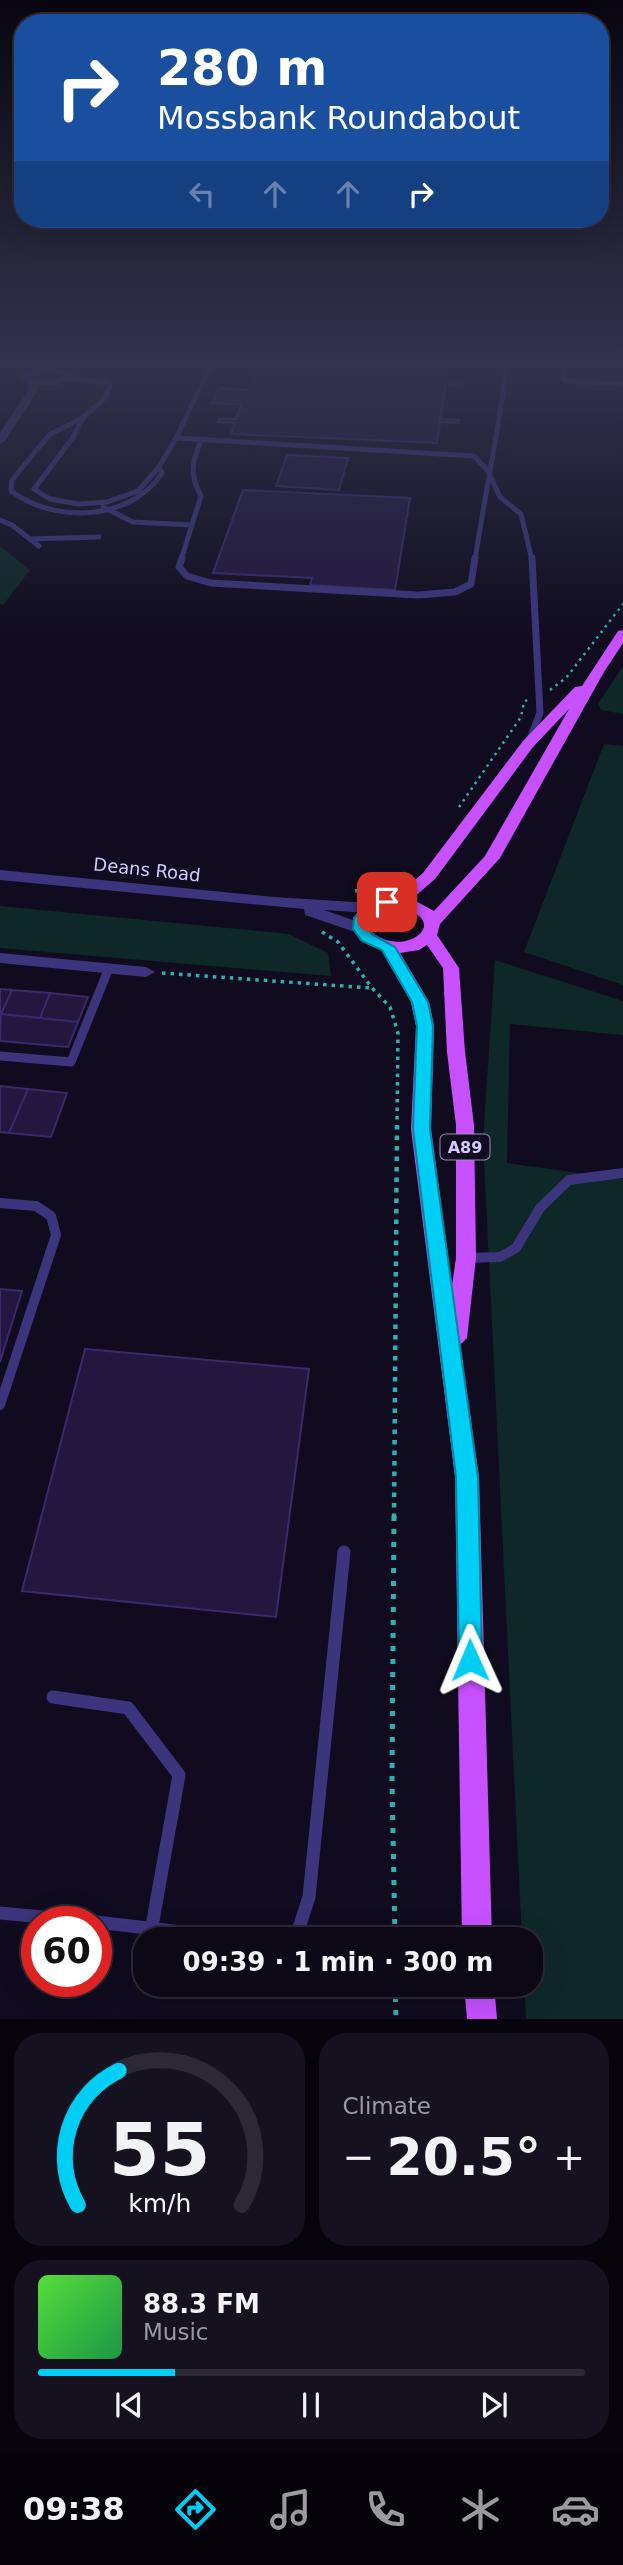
<!DOCTYPE html>
<meta charset="utf-8">
<style>
:root{--surface:#0c0816;--page:#15111f;--text:#f1f3f6;--muted:#9a9aa1;--line:#2c2935;--accent:#00cef4}
body{margin:0;font-family:"DejaVu Sans",sans-serif;background:var(--page);color:var(--text);height:100vh;display:flex;flex-direction:column;font-size:26px;white-space:nowrap}
*{box-sizing:border-box;margin:0}
p{font-size:23px;color:var(--muted)}
.icon{flex:none;width:38px;height:38px;fill:none;stroke:currentColor;stroke-width:2;stroke-linecap:round;stroke-linejoin:round}
.map{position:relative;height:2019px;overflow:hidden}
.details{display:flex;flex-direction:column;gap:14px;padding:14px;background:#07040c;flex:1}
.details>*{flex:none}
.guide{position:absolute;left:14px;top:14px;width:595px;height:214px;border-radius:28px;box-shadow:0 7px 28px #0002,0 0 0 2px var(--line);background:#1a4fa0;color:#fff;overflow:hidden}
.speed{position:absolute;left:21px;top:1906px;display:flex;gap:14px;font-size:35px;font-weight:700;text-align:center}
.speed>*{display:grid;place-content:center;width:91px;height:91px;border-radius:50%;background:var(--surface);box-shadow:0 7px 28px #0002,0 0 0 2px var(--line);line-height:1}
.speed .limit{border:10px solid #d22;background:#fff;color:#111}
.pin{position:absolute;display:grid;place-items:center;width:60px;height:60px;color:#fff;margin:-30px;border-radius:14px;box-shadow:0 4px 10px #0006}
.me{position:absolute;width:77px;margin:-38px;rotate:359deg;stroke-linejoin:round;filter:drop-shadow(0 0 5px #0008)}
.turn{display:flex;align-items:center;gap:24px;height:147px;padding:0 28px;font-size:32px}
.turn .icon{width:91px;height:91px;stroke-width:2.5}
.turn b{display:block;font-size:49px;line-height:60px}
.lanes{display:flex;align-items:center;height:66px;padding:0 28px;background:#0003;justify-content:center;gap:35px;direction:ltr}
.lanes .off{opacity:.35}
.big{font-size:52px;font-weight:700;line-height:1.1}
.details .card{flex:1;display:flex;flex-direction:column;justify-content:center;gap:10px;min-width:0;padding:0 24px;border-radius:28px;background:var(--page)}
.details .dial{align-items:center;gap:0}
.dial svg{height:182px;overflow:visible;fill:none;stroke:var(--line);stroke-width:7;stroke-linecap:round;text-anchor:middle}
.dial text{fill:var(--text);stroke:none}
.song{display:flex;align-items:center;gap:21px}
.cover{width:84px;height:84px;border-radius:10px;background:linear-gradient(135deg,hsl(110 70% 55%),hsl(140 70% 35%))}
.played{height:7px;border-radius:4px;background:linear-gradient(90deg,var(--accent) 25%,var(--line) 25%)}
.keys{display:flex;justify-content:space-around;direction:ltr}
.heat{display:flex;justify-content:space-between;align-items:center;font-size:38px;direction:ltr}
.details .tiles{flex:1;display:grid;gap:14px;grid-template-columns:1fr 1fr}
.card:last-child{grid-column:span 2}
.trip{position:absolute;left:133px;top:1927px;width:410px;height:70px;border-radius:28px;background:var(--surface);box-shadow:0 7px 28px #0002,0 0 0 2px var(--line);font-weight:700;line-height:70px;text-align:center}
.menu{display:flex;height:112px;justify-content:space-around;align-items:center;background:#050309;color:var(--muted)}
.menu .icon{width:49px;height:49px}
.menu .current{color:var(--accent)}
.menu b{font-size:32px;color:var(--text)}
.map>svg:first-child{display:block}
</style>
<div class="map">
<svg width="623" height="2019" viewBox="0 0 623 2019">
<rect width="100%" height="100%" fill="#100b1e"/>
<!-- green -->
<path fill="#0e2828" d="M0 546 30 570 3 605 0 604Z
M623 666V714L601 710 598 704Z
M604 744 623 746V985L524 952Z
M0 906 289 934 328 953 331 976 0 948Z
M495 960 623 1001V1035L510 1024 507 1163 623 1179V2019H526L524 1985 530 1984V1939H522L483 1140Z"/>
<!-- building -->
<path fill="#22173f" stroke="#3a296c" stroke-width="2" d="M242 363H448L445 380 462 381 461 384H446L440 419 459 420V423L440 422 437 443 231 434 235 423 218 422 219 419H236L242 404 212 403 219 388 249 390 258 367 241 366Z
M287 455 348 458 339 490 276 486Z
M243 490 410 498 395 590 310 585 312 578 213 573Z
M0 989 12 990 1 1014H0Z
M12 990 50 993 40 1018 1 1014Z
M50 993 88 997 78 1022 40 1018Z
M1 1014 40 1018 78 1022 68 1047 0 1041Z
M0 1086 28 1089 9 1133 0 1132Z
M28 1089 67 1093 51 1137 9 1133Z
M0 1289 22 1291 0 1362Z
M85 1349 309 1369 276 1617 22 1591Z"/>
<g fill="none" stroke-linecap="round" stroke-linejoin="round">
<!-- path-far3 -->
<path stroke="#2ab1b1" stroke-width="2.5" stroke-dasharray="2.5 4.5" stroke-linecap="butt" d="M550 690 566 678 623 604
M459 807 521 717 524 702 527 700"/>
<!-- path-far2 -->
<path stroke="#2ab1b1" stroke-width="3.5" stroke-dasharray="3.5 5" stroke-linecap="butt" d="M355 891 394 882 409 870
M322 932 338 942 372 988 390 1007 398 1033 397 1122
M162 973 371 988"/>
<!-- path-far1 -->
<path stroke="#2ab1b1" stroke-width="4.5" stroke-dasharray="4.5 6" stroke-linecap="butt" d="M394 1518 397 1120"/>
<!-- path -->
<path stroke="#2ab1b1" stroke-width="5" stroke-dasharray="5 8" stroke-linecap="butt" d="M394 1516 392 1780 395 1939
M395 1984 396 2019"/>
<!-- service-far4 -->
<path stroke="#3c357e" stroke-width="5" d="M212 363 176 438 474 456 488 471 500 497 521 514 532 560
M564 363 563 379 567 381 623 384
M67 379 106 382
M106 382 110 385 105 398 84 417 49 435 12 480 11 491C55 524 131 521 162 473L159 467
M83 418 72 439 34 489 50 499 78 504 107 502 138 491 159 467 176 438
M103 507 133 522 192 525
M0 520 12 525 39 546
M30 539 99 537
M181 560 201 496C189 475 192 460 202 439
M475 560C485 494 499 429 507 363"/>
<!-- service-far3 -->
<path stroke="#3c357e" stroke-width="7" d="M182 558 179 567 187 576 211 583 418 595 455 592 471 584 475 558
M530 739 540 713 532 558"/>
<!-- service-far2 -->
<path stroke="#3c357e" stroke-width="9" d="M0 1056 71 1062 109 968"/>
<!-- service-far1 -->
<path stroke="#3c357e" stroke-width="10" d="M0 1203 36 1206 51 1216 56 1235 0 1405
M466 1258 500 1257 516 1248 540 1208 569 1180 623 1173"/>
<!-- service -->
<path stroke="#3c357e" stroke-width="13" d="M53 1697 128 1708 179 1775 152 1926
M0 1913 96 1922
M96 1922 241 1939
M284 1939 298 1931 309 1897 344 1552"/>
<!-- minor -->
<path fill="#3c357e" fill-rule="evenodd" d="M48 366 76 374 59 385 38 386 39 389 5 441 0 444V433L29 389 27 383 21 378 27 371ZM48 372 64 375 50 381 32 377Z
M0 953 146 967 155 972 146 977 0 963Z"/>
<!-- tertiary -->
<path fill="#3c357e" fill-rule="evenodd" d="M0 870 274 897 370 903 378 908 370 913 324 910 367 925 369 929 361 934 305 915 304 909 0 880Z"/>
<!-- primary -->
<path fill="#c750ff" fill-rule="evenodd" d="M623 630V643L604 672 500 858 440 924 437 935 459 968 465 1052 474 1125 476 1258 467 1338 460 1345 479 1477 492 1939H462L455 1477 411 1129 416 1026 411 1002 381 949 360 940 354 930 353 918C363 904 377 896 394 898L423 873 523 741 575 687 582 686 618 631ZM569 709 485 856 434 911 412 899 435 879 533 747ZM388 907C460 913 408 962 372 932L369 919 376 911ZM427 945 443 968 447 1052 456 1125V1258L452 1285 431 1129 434 1026 429 1002 400 953 419 950Z
M464 1984H494L497 2019H467Z"/>
</g>
<!-- sky -->
<linearGradient id="sky" x2="0" y2="1"><stop stop-color="#090610"/><stop offset="0.56" stop-color="#31344c"/><stop offset="1" stop-color="#31344c" stop-opacity="0"/></linearGradient>
<rect width="623" height="646" fill="url(#sky)"/>
<!-- route -->
<path fill="#00cef4" stroke="#00869f" stroke-width="2" d="M387 898 394 902 375 911 368 918V928L373 935 395 947 428 1002 433 1026 430 1129 478 1477 482 1660 479 1668 470 1671 462 1668 459 1660 456 1477 413 1129 417 1026 412 1002 382 950 362 941 353 929 354 918 365 905Z"/>
<g text-anchor="middle" stroke-width="7" stroke-linejoin="round" paint-order="stroke">
<!-- shield labels -->
<rect fill="#100b1e" stroke="#9890bc" stroke-width="2" x="440.5" y="1134.5" width="49" height="25" rx="5"/>
<g font-size="16" font-weight="bold" fill="#d2c9ff">
<text x="465" y="1153">A89</text>
</g>
<!-- street labels -->
<g font-size="18" fill="#d2c9ff" stroke="#100b1e">
<text transform="translate(147 870) rotate(6)" y="6">Deans Road</text>
</g>
</g>
</svg>
<div class="speed"><div class="limit">60</div></div>
<div class="pin" style="left:387px;top:902px;background:#d93025"><svg class="icon" aria-label="arrive" viewBox="0 0 24 24"><path d="M6 21V4h12l-3 4 3 4H6"/></svg></div>
<svg class="me" style="left:470px;top:1660px" viewBox="-20 -20 40 40"><path d="M0-17L14 15 0 8-14 15z" fill="#00cef4" stroke="#fff" stroke-width="4"/></svg>
<div class="trip">09:39 · 1 min · 300 m</div>
<div class="guide">
<div class="turn"><svg class="icon" aria-label="right" viewBox="0 0 24 24"><path d="M7 20v-9h11M14 6l5 5-5 5"/></svg><div><b>280 m</b>Mossbank Roundabout</div></div>
<div class="lanes"><svg class="icon off" aria-label="left" viewBox="0 0 24 24"><path d="M17 20v-9H6M10 6l-5 5 5 5"/></svg><svg class="icon off" aria-label="ahead" viewBox="0 0 24 24"><path d="M12 20V5M6 11l6-6 6 6"/></svg><svg class="icon off" aria-label="ahead" viewBox="0 0 24 24"><path d="M12 20V5M6 11l6-6 6 6"/></svg><svg class="icon" aria-label="right" viewBox="0 0 24 24"><path d="M7 20v-9h11M14 6l5 5-5 5"/></svg></div>
</div>
</div>
<section class="details">
<div class="tiles">
<div class="card dial"><svg viewBox="0 0 100 80">
<path d="M14 69A42 42 0 1 1 86 69"/>
<path d="M14 69A42 42 0 0 1 32 10" stroke="#00cef4"/>
<text x="50" y="56" font-size="32" font-weight="700">55</text>
<text x="50" y="72" font-size="11">km/h</text>
</svg></div>
<div class="card"><p>Climate</p>
<div class="heat"><a>−</a><b class="big">20.5°</b><a>+</a></div>
</div>
<div class="card">
<div class="song"><i class="cover"></i><div><b>88.3 FM</b><p>Music</p></div></div>
<div class="played"></div>
<div class="keys"><svg class="icon" aria-label="previous" viewBox="0 0 24 24"><path d="M18 5L8 12l10 7zM5 5v14"/></svg><svg class="icon" aria-label="pause" viewBox="0 0 24 24"><path d="M8 5v14M16 5v14"/></svg><svg class="icon" aria-label="next" viewBox="0 0 24 24"><path d="M6 5l10 7-10 7zM19 5v14"/></svg></div>
</div>
</div>
</section>
<nav class="menu">
<b>09:38</b>
<svg class="icon current" aria-label="directions" viewBox="0 0 24 24"><path d="M12 3l9 9-9 9-9-9zM9 14v-3h6M13 9l2 2-2 2"/></svg>
<svg class="icon" aria-label="music" viewBox="0 0 24 24"><path d="M9 18V5l10-2v13"/><circle cx="6" cy="18" r="3"/><circle cx="16" cy="16" r="3"/></svg>
<svg class="icon" aria-label="phone" viewBox="0 0 24 24"><path d="M5 4h4l2 5-3 2q2 4 5 5l2-3 5 2v4C11 20 4 13 5 4z"/></svg>
<svg class="icon" aria-label="climate" viewBox="0 0 24 24"><path d="M12 3v18M4 7l16 10M4 17L20 7"/></svg>
<svg class="icon" aria-label="car" viewBox="0 0 24 24"><path d="M5 17H2v-5l4-1 3-4h7l3 4 3 1v5h-3M9 17h6M6 11h13"/><circle cx="7" cy="17" r="2"/><circle cx="17" cy="17" r="2"/></svg>
</nav>
